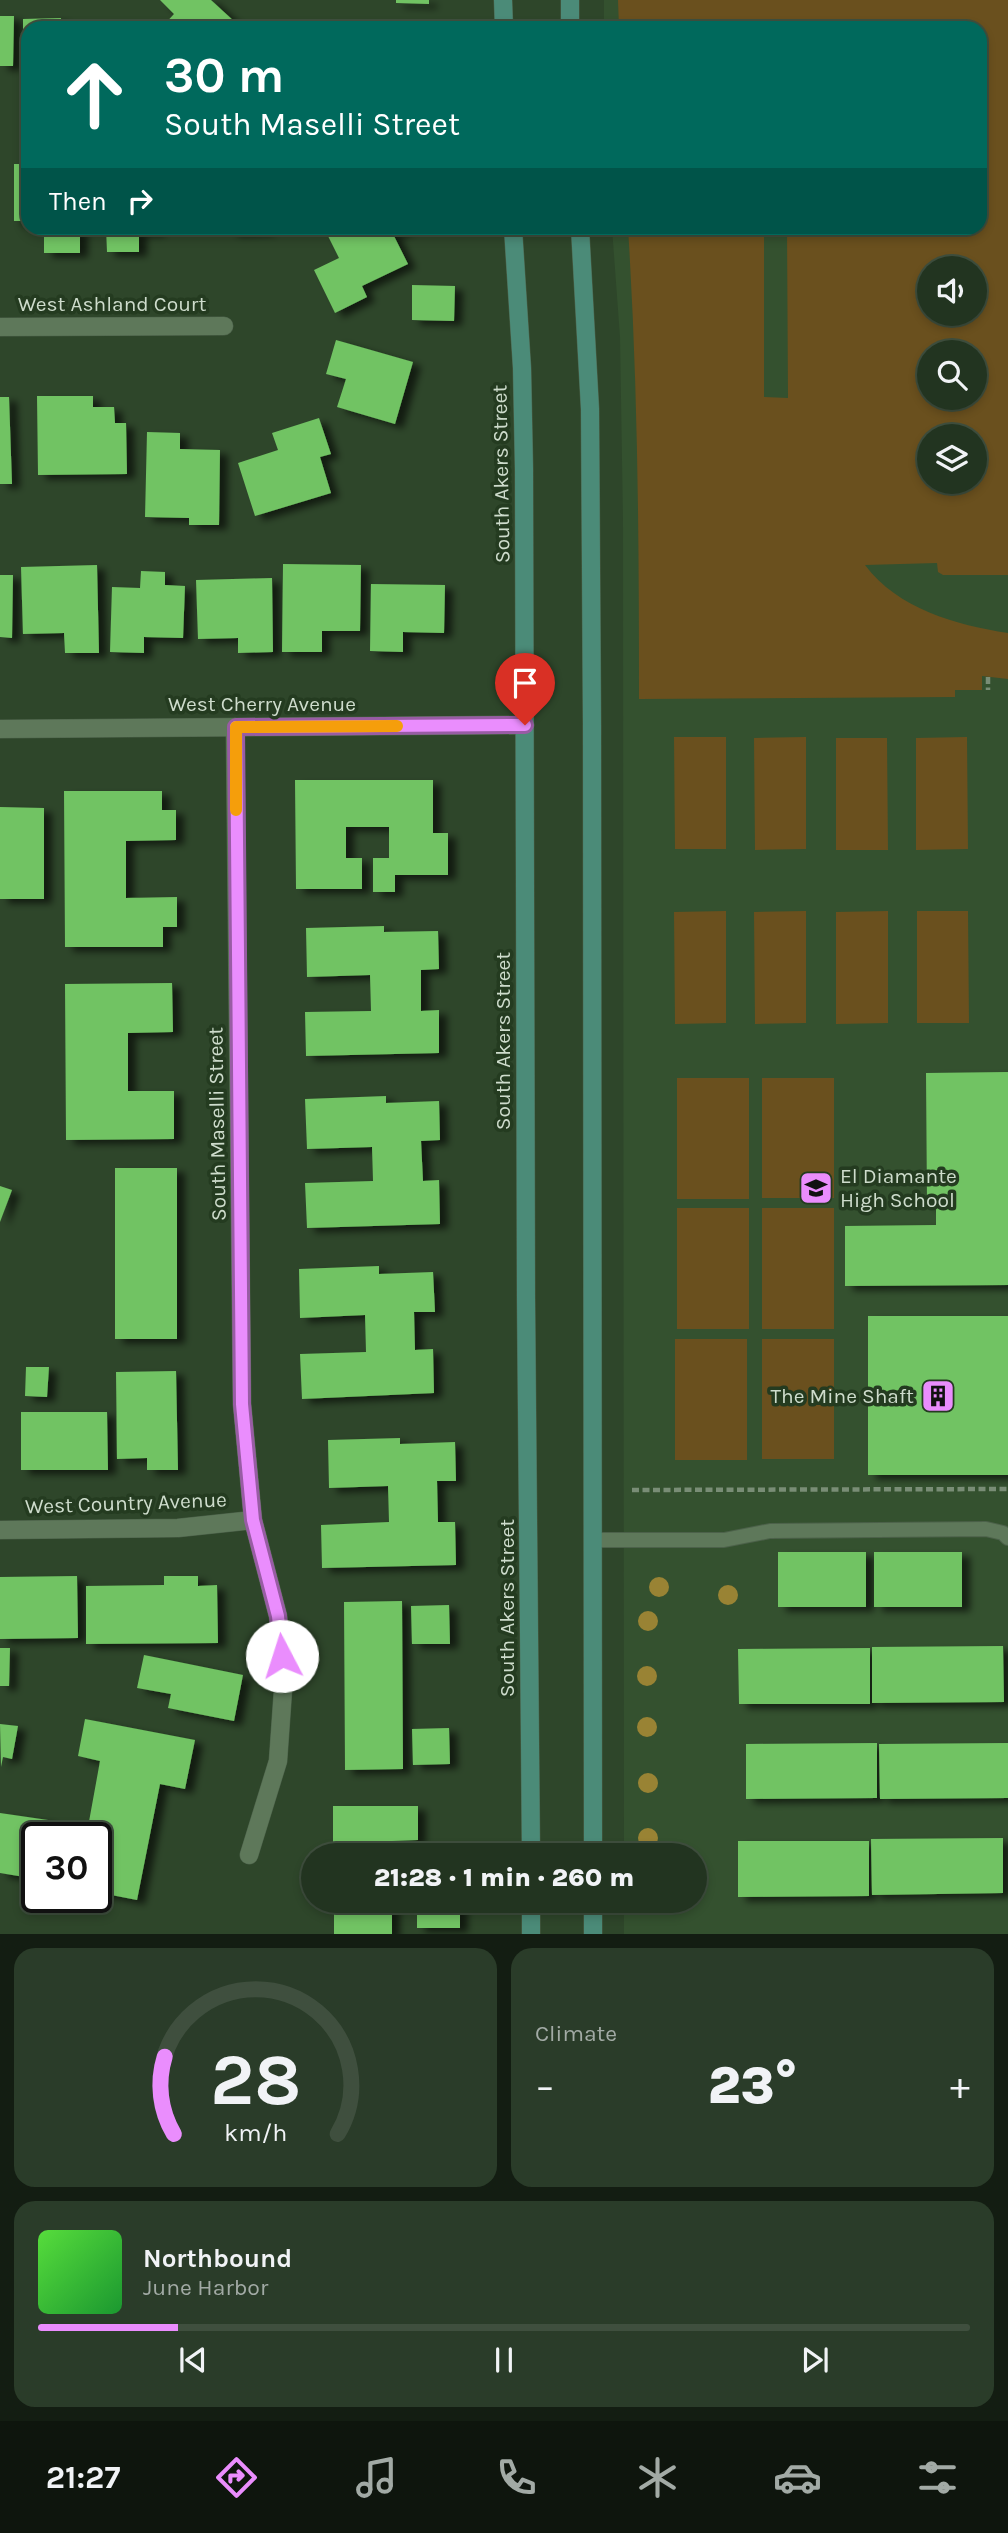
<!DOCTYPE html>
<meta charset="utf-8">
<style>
:root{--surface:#223420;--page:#2a3c29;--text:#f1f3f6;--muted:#a2aaa5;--line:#3f4f3e;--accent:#ea8dfd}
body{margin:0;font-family:Karla,sans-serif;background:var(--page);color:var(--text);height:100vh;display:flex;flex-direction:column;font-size:26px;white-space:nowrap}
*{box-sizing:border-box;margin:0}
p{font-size:23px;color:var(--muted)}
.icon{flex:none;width:38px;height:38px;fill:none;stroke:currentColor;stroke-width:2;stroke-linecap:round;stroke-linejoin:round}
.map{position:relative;height:1934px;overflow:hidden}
.panel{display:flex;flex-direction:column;gap:14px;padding:14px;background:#131d12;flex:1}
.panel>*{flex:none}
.guide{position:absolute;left:21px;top:21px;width:966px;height:214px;border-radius:21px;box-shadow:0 4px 10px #0003,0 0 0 2px var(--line);background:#00695c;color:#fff;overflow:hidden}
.buttons{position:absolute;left:917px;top:256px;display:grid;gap:14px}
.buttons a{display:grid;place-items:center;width:70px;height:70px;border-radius:50%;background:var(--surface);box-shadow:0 4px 10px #0003,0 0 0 2px var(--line);font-size:35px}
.speed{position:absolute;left:21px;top:1822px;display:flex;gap:14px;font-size:35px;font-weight:700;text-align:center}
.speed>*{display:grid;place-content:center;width:91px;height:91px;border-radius:50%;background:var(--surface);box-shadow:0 4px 10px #0003,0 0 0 2px var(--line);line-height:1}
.speed .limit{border:4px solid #111;border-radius:10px;background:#fff;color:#111}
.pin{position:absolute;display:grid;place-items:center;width:60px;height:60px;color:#fff;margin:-72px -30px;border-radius:50% 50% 50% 0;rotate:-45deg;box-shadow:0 0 7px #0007}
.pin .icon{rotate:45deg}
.me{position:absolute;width:77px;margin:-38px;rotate:355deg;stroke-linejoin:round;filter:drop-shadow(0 0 5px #0008)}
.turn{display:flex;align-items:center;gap:24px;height:147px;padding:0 28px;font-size:32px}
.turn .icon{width:91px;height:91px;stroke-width:2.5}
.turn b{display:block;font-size:49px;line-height:60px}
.then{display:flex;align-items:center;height:66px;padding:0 28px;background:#0003;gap:14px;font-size:26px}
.big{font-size:52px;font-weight:800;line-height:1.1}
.panel .tile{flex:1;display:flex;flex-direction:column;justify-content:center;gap:10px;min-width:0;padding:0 24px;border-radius:21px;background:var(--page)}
.panel .dial{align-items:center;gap:0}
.dial svg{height:182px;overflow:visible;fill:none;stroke:var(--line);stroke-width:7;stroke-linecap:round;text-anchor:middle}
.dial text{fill:var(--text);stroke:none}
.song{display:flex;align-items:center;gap:21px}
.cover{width:84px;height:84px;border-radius:10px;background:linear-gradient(135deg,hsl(110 70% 55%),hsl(130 70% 35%))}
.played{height:7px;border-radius:4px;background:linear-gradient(90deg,var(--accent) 15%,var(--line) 15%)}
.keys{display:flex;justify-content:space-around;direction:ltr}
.heat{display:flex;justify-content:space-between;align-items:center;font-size:38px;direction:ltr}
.panel .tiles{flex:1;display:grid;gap:14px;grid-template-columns:1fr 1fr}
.tile:last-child{grid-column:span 2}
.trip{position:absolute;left:301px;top:1843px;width:406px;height:70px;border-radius:35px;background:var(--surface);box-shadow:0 4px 10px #0003,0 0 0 2px var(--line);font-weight:800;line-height:70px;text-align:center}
.tab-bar{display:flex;height:112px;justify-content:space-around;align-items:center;background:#0e150d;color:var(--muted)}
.tab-bar .icon{width:49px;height:49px}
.tab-bar .active{color:var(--accent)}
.tab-bar b{font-size:32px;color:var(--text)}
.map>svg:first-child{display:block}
</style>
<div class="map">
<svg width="1008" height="1935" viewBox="0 0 1008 1935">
<defs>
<filter id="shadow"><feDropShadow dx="8" dy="4.5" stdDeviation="3.5" flood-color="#0009"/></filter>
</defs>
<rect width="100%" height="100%" fill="#2e462a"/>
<!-- built -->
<path fill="#34512f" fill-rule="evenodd" d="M604 0H1008V1934H624V1901L695 1900V1855H624L623 521 620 337 612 228H980V28H604ZM929 268H975V313H929ZM929 352H975V397H929ZM929 436H975V481H929Z"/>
<!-- green -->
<path fill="#6a501e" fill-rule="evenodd" d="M618 0H1008V575H943L938 572 937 563 865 565C898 609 956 625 1008 633V679L982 676V690H955V697L639 699C639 541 638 385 628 228H764V397L788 398 787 228H980V28H619ZM929 268H975V313H929ZM929 352H975V397H929ZM929 436H975V481H929Z
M674 737H726V849H675Z
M806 737V849L755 850 754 738Z
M967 737 968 849 916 850V738Z
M836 738H887L888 850H836Z
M726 911V1023L675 1024 674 912Z
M806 911V1023L755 1024 754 912Z
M888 911V1023L836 1024V912Z
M917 911H968L969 1023H917Z
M677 1078H749V1199H677Z
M762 1078H834V1198H762Z
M677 1208H749V1329H677Z
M762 1208H834V1329H762Z
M675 1339H747V1460H675Z
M762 1339H834V1459H762Z"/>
<!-- building -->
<path fill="#71c363" filter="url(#shadow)" d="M160 0H211L236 23 231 28H161L174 14Z
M396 0H429V4L396 3Z
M0 16H14L13 66H0Z
M61 18V28H28V54H23V19Z
M14 164H28V221H14Z
M44 228H80V253H44Z
M106 228H157V232H139V252H107Z
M230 228H267V231L230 232Z
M324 228H390L408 264 362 286 367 297 335 313 314 270 339 258Z
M392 228H408L395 234Z
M412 285 455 286 454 321 412 320Z
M336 340 413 362 395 424 337 407 346 379 326 374Z
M37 396H93V407H114L115 423H126L127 474 38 475Z
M0 397H9L12 484H0Z
M319 418 331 454 320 457 331 493 255 516 238 463 278 450 272 433Z
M147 432 180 433V449L220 450 219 525H189V518L145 517Z
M283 564 361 565 360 631H322V652H282Z
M97 565 99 653H65L64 633 23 634 21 567Z
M141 571 165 572V585L185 586 183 638 144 637V653L110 652 112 587 140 588Z
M0 575H13L12 638 0 637Z
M272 578 273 652 238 653V638L198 639 196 580Z
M371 584 445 585 444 633 403 632V652L370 651Z
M295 780H433V833H448V875H395V892H373V858H389V827H346V858H362V889H296Z
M64 791H162V810H176V840L126 841V898L177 897V927H163V947H65Z
M0 807 44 808V899H0Z
M384 926V932L438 931 439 969 421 970V1011L439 1010V1053L306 1056 305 1012 371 1011 370 975 307 977 306 928Z
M172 983 173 1032 128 1033V1091H174V1139L66 1140 65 984Z
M1008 1072V1285L845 1286V1226L936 1225V1204H927L926 1073Z
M386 1096V1103L439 1101 440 1140 421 1141 423 1181 439 1180 440 1224 307 1228 305 1183 373 1181 372 1147 307 1149 305 1099Z
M115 1168H177V1339H115Z
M0 1186 12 1190 0 1222Z
M379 1266V1274L433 1272 435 1312H414L415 1350 433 1349 434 1393 302 1399 300 1354 366 1352 365 1315 300 1318 299 1269Z
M868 1316H1008V1475H868Z
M26 1367H49L47 1397 25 1396Z
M176 1371 178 1470H147V1458L117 1459 116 1372Z
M21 1412H107L108 1470H21Z
M400 1438V1444L455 1442 456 1481H437L438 1522H455L456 1565 322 1568 321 1525 389 1522 388 1486 329 1488 328 1440Z
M778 1552H866V1607H778Z
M874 1552H962V1607H874Z
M77 1576 78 1638 0 1639V1577Z
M164 1576H198V1586L217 1585 218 1643 86 1644V1586L164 1585Z
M402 1601 403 1769 345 1770 344 1602Z
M449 1605 450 1644H412L411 1606Z
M1003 1646 1004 1702 872 1703V1647Z
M0 1648H10L9 1686H0Z
M870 1648V1704H739L738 1649Z
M144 1655 243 1675 234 1721 168 1708 171 1694 137 1688Z
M85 1719 195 1740 185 1789 160 1784 137 1900 96 1892V1838H86L100 1761 78 1756Z
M0 1724 18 1726 12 1759 3 1757 1 1767Z
M449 1728 450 1764 413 1765 412 1729Z
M877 1743V1798L746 1799V1744Z
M1008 1743V1798L880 1799 879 1744Z
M333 1806H418V1840L392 1841V1855H333Z
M0 1813 48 1820 45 1838H37V1879L0 1873Z
M1003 1838V1893L872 1895 871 1839Z
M738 1841H869V1896L738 1897Z
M334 1900H392V1935H334Z
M417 1900H460V1928H417Z"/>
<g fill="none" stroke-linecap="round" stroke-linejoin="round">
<defs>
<path id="service" d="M593 1540H724L770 1531 986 1529 1003 1533 1008 1538"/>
<path id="minor" d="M0 327 224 326
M235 727 242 1404 253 1520 278 1616 284 1676 278 1761 249 1855
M0 729 525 725
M0 1530 178 1528 253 1520"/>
<path id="secondary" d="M503 0 504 28
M570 0V28
M513 228 522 368 524 469 526 1298 531 1855
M580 228 590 409 592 725 593 1855
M531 1935V1900
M593 1935V1900"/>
</defs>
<!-- service casing -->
<use href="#service" stroke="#4c614a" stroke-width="16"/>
<!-- minor casing -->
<use href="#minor" stroke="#4c614a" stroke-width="19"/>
<!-- secondary casing -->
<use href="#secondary" stroke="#4c614a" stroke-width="19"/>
<!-- path -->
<path stroke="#798d76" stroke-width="4.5" stroke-dasharray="7 3.5" stroke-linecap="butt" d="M988 677V690
M632 1490 1008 1489"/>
<!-- service -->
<use href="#service" stroke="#5e785a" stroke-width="14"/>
<!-- minor -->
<use href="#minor" stroke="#5e785a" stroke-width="18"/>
<!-- secondary -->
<use href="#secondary" stroke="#4b8b78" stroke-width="18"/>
</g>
<!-- trees -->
<g fill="#998334">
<circle cx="659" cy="1587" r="10"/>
<circle cx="728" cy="1595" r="10"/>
<circle cx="648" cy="1621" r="10"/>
<circle cx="647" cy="1676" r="10"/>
<circle cx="647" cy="1727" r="10"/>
<circle cx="648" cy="1783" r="10"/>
<circle cx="648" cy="1838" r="10"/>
</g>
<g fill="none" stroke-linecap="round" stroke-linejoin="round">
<defs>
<path id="route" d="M282 1656 278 1616 253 1520 242 1404 236 727 525 725"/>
</defs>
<!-- route casing -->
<use href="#route" stroke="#985ca4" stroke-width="18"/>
<!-- route -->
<use href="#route" stroke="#ea8dfd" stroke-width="12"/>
<!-- slow -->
<path stroke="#f59e0b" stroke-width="12" d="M236 810V727L397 726"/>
</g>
<!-- icons -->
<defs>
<symbol id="school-square" viewBox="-11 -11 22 22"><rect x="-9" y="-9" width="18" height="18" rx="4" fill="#ea8dfd" stroke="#243b20"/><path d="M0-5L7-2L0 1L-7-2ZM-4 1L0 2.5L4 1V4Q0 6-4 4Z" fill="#111"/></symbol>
<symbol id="building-square" viewBox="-11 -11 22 22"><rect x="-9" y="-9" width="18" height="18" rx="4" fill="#ea8dfd" stroke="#243b20"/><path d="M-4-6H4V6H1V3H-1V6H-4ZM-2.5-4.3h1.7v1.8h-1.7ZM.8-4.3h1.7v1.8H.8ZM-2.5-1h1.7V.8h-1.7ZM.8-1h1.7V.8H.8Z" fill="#111"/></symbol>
</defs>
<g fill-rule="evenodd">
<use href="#school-square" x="797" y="1169" width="38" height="38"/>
<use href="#building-square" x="919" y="1377" width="38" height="38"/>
</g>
<g text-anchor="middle" stroke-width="7" stroke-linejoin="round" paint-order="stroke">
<!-- street labels -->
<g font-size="21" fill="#cedccc" stroke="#243b20">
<text x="112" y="311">West Ashland Court</text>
<text transform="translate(501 474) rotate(-91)" y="7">South Akers Street</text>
<text x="262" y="711">West Cherry Avenue</text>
<text transform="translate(503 1041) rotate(-90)" y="7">South Akers Street</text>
<text transform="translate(217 1124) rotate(-91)" y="7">South Maselli Street</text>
<text transform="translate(126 1503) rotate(-2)" y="7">West Country Avenue</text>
<text transform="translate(507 1608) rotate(-90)" y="7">South Akers Street</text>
</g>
<!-- poi labels -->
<g font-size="21" fill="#cedccc" stroke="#243b20" text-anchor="start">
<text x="840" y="1183">El Diamante<tspan x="840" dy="24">High School</tspan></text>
<text x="914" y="1403" text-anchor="end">The Mine Shaft</text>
</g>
</g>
</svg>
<div class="buttons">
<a><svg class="icon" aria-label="sound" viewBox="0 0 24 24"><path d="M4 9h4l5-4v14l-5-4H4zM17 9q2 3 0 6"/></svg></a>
<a><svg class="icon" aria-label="search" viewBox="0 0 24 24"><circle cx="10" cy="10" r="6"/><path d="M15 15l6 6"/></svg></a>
<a><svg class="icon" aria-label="layers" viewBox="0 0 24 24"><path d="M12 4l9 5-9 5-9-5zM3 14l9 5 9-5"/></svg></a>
</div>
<div class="speed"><div class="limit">30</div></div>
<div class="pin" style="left:525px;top:725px;background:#d93025"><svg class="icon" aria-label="arrive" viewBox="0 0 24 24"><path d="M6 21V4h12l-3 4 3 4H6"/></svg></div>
<svg class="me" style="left:282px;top:1656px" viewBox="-20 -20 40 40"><circle r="19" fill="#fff"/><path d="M0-13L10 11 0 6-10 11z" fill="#ea8dfd"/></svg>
<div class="trip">21:28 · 1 min · 260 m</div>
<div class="guide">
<div class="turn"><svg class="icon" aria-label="ahead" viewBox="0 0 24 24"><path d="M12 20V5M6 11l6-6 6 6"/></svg><div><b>30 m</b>South Maselli Street</div></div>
<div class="then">Then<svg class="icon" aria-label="right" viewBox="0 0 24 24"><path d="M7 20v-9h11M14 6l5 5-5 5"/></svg></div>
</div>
</div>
<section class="panel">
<div class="tiles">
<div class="tile dial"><svg viewBox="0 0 100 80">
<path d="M14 69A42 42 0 1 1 86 69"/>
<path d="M14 69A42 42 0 0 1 10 35" stroke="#ea8dfd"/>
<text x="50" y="56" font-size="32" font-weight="700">28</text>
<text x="50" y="72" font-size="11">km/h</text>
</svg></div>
<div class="tile"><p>Climate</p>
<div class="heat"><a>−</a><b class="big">23°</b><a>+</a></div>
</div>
<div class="tile">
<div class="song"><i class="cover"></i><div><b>Northbound</b><p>June Harbor</p></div></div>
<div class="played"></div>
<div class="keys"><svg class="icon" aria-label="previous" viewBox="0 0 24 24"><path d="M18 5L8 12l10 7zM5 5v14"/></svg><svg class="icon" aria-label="pause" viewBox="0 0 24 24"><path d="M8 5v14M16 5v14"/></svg><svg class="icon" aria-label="next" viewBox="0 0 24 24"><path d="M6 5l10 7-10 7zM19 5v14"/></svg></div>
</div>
</div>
</section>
<nav class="tab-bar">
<b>21:27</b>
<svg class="icon active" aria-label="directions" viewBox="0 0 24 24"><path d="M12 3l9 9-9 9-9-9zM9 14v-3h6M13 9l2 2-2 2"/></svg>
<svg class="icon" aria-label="music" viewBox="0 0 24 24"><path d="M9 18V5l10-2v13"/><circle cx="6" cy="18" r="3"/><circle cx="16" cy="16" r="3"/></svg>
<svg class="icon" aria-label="phone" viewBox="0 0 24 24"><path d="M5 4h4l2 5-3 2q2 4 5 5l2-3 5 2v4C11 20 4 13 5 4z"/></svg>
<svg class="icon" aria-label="climate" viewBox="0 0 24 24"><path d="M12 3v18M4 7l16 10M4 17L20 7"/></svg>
<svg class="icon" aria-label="car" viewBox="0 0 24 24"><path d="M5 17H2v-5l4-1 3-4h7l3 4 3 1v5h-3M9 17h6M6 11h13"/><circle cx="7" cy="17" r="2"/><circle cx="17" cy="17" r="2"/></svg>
<svg class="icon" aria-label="filters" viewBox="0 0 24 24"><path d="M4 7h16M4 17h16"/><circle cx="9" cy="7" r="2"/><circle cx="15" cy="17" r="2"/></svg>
</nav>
